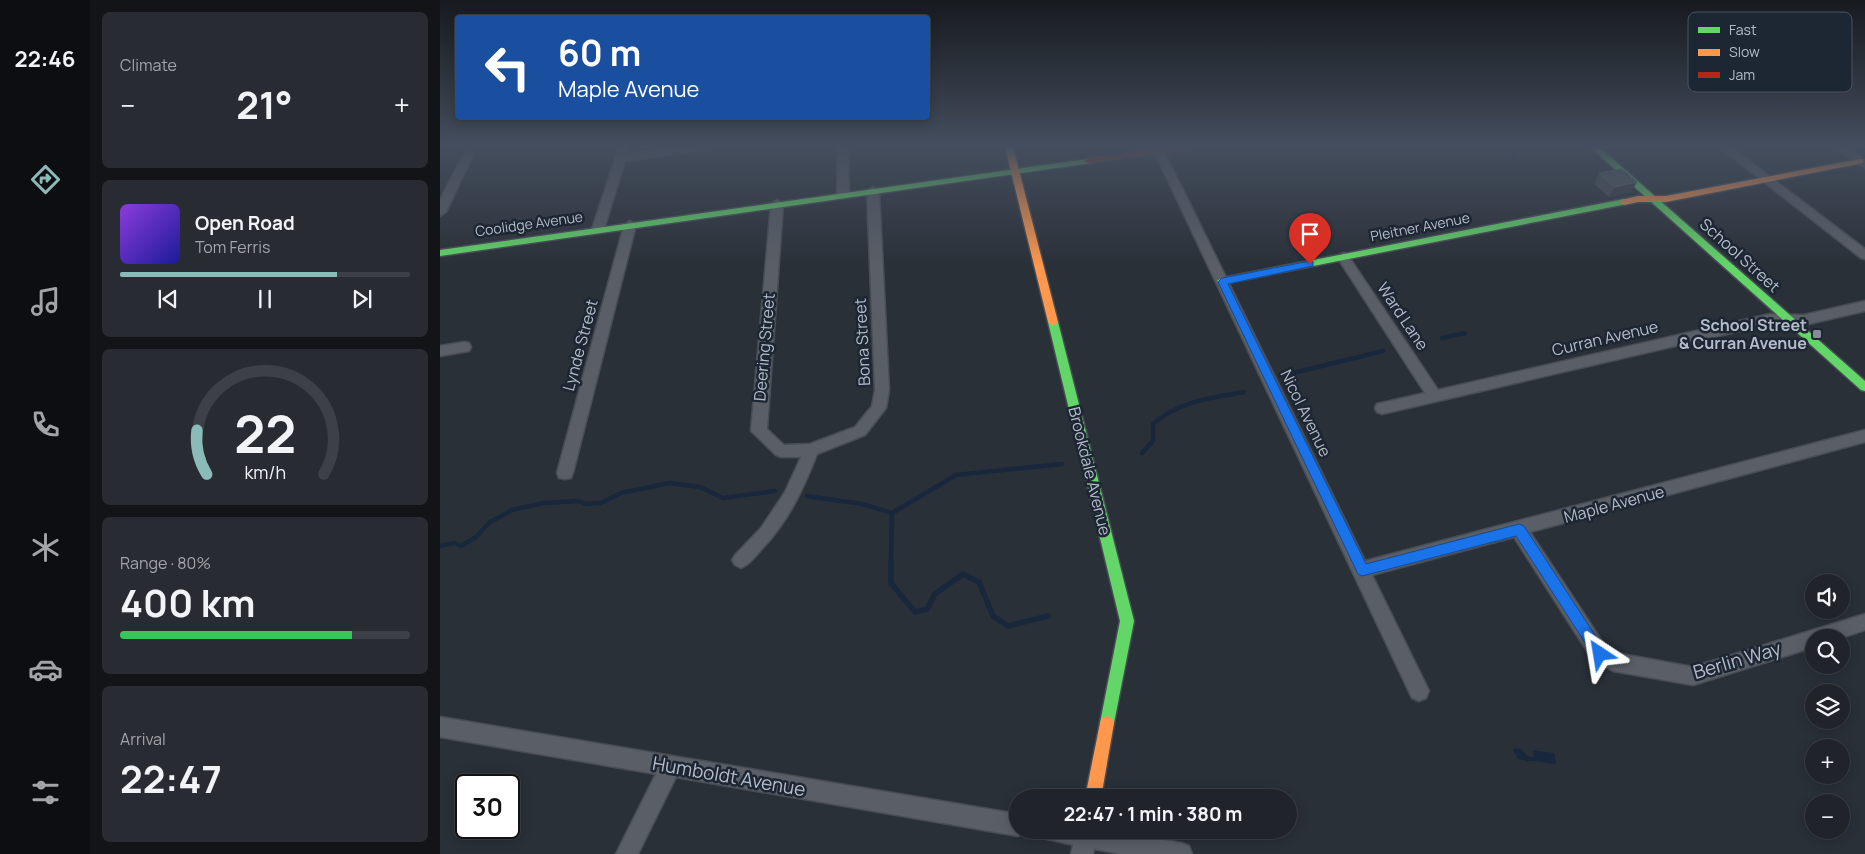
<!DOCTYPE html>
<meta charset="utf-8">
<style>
:root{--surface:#20242a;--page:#282c32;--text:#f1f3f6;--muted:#a2a4a8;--line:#3d4147;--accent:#8bbbb9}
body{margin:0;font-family:Manrope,sans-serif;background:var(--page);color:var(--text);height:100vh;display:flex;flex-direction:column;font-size:19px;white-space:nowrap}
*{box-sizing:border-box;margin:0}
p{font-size:16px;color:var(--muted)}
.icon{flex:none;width:28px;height:28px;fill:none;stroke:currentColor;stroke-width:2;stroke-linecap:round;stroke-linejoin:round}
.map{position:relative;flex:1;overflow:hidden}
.panel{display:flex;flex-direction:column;gap:12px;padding:12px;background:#121417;width:350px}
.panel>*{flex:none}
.top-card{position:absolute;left:15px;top:15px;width:475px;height:105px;border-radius:5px;box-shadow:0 2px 12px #0003,0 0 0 1px var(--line);background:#1a4fa0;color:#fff;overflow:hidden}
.controls{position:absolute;left:1365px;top:574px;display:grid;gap:10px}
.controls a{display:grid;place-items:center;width:45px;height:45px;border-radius:50%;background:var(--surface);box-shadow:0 2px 12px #0003,0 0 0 1px var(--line);font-size:25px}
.speed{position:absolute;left:15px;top:774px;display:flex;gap:10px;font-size:25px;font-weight:700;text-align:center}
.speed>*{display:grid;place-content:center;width:65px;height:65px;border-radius:50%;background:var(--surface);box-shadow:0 2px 12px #0003,0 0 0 1px var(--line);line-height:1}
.speed .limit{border:2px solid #111;border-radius:8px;background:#fff;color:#111}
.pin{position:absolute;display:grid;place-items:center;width:42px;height:42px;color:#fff;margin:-51px -21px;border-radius:50% 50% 50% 0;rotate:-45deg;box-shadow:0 0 5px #0007}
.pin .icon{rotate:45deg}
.me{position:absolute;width:55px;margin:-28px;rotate:327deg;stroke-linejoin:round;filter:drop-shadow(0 0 4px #0008)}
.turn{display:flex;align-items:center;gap:18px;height:105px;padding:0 20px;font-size:22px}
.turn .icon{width:65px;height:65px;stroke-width:2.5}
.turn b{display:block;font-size:35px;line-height:42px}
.big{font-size:38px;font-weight:700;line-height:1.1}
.panel .card{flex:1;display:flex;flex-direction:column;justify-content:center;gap:8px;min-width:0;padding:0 18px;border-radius:8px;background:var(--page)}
.panel .dial{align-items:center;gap:0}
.dial svg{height:130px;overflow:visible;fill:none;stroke:var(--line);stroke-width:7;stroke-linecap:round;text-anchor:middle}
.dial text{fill:var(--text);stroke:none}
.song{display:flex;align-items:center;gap:15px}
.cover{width:60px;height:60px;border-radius:8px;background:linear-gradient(135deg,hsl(270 70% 55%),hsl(240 70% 35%))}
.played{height:5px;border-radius:2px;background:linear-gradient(90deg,var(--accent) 75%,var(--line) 75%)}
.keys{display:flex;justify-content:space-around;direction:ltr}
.heat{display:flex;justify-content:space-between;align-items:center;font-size:28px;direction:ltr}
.charge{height:8px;border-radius:4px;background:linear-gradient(90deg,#34c759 80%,var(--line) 0)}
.trip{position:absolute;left:569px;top:789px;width:288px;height:50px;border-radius:25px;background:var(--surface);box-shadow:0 2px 12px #0003,0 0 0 1px var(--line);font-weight:700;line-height:50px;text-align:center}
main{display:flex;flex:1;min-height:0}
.dock{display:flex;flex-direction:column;width:90px;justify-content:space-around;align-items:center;background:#0d0e11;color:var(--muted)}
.dock .icon{width:35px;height:35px}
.dock .selected{color:var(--accent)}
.dock b{font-size:22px;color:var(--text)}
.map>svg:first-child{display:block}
</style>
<main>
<nav class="dock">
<b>22:46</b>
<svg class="icon selected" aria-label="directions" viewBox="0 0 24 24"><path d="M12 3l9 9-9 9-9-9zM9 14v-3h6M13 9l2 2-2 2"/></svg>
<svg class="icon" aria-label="music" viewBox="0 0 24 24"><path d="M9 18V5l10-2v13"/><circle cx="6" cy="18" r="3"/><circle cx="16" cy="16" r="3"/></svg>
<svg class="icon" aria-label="phone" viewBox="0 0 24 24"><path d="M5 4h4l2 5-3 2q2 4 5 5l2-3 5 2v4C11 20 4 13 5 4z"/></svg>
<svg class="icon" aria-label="climate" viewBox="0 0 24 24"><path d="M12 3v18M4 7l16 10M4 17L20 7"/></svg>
<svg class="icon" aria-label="car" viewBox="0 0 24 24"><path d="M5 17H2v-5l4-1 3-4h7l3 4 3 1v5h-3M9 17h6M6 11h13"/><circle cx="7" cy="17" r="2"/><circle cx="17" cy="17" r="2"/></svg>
<svg class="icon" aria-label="filters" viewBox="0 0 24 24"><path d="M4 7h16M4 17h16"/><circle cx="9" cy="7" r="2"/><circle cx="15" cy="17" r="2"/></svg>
</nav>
<section class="panel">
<div class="card"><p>Climate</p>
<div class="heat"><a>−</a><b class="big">21°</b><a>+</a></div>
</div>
<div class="card">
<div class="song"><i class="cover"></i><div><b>Open Road</b><p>Tom Ferris</p></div></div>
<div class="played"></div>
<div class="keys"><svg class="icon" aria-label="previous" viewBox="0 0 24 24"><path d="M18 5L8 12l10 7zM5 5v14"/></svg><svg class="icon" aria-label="pause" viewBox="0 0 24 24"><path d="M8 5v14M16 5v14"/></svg><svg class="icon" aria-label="next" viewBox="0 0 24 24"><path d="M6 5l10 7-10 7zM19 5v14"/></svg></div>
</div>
<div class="card dial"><svg viewBox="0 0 100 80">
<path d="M14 69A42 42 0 1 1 86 69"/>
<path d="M14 69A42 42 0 0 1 8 42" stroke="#8bbbb9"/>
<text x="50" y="56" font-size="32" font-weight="700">22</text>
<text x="50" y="72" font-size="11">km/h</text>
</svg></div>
<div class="card"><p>Range · 80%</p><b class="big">400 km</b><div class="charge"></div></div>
<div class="card"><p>Arrival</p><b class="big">22:47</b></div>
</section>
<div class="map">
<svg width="1425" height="854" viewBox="0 0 1425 854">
<rect width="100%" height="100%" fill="#2a3038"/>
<!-- water -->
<path fill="#19273c" d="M1093 750 1114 753 1116 764 1077 759 1076 755 1094 757Z"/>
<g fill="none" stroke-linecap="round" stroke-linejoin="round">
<!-- stream-far2 -->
<path stroke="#19273c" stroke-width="4" d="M1073 161 1074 152"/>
<!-- stream-far1 -->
<path stroke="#19273c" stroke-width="4.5" d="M1002 338 1025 333
M845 375 943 351
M702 453 713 441V424C739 401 771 398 804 392
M367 496 422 504 452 513
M452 513 516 475 622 464
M0 546 14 543 21 546 36 537 50 522 72 510 104 503 138 501 146 504 161 503 181 493 230 483 260 487 283 498 335 491
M451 563 452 513"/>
<!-- stream -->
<path stroke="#19273c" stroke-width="5.5" d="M451 562V583L475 612 487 609 495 594 523 574 539 582 553 616 568 626 608 616
M1076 751 1080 752 1087 759"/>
<defs>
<path id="street" d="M179 147H189L187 154 242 147H271L266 150 185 161 164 229 158 233 154 232 152 229Z
M398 147H408L409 195 403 198 397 195Z
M1279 147H1291L1425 249V259L1421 258Z
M1394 147H1406L1425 160V168Z
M719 148 724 151 925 561 1425 430V442L1090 532 1166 647 1176 653 1253 667 1425 614V630L1401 638H1374V647L1253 685 1173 671 1152 659 1074 537 932 575 989 691 986 698 979 701 972 698 714 151Z
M28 152 33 155 6 212 0 216V200L23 155Z
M433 187 439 190 449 390 446 408 425 435 377 454C363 490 348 522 321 550 315 557 310 564 301 568L295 565 292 560 295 555 321 528 345 492 361 457H341L336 455 311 431 331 204 337 200 343 204 327 429 344 445 370 444 415 427 432 406 435 390 427 190Z
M190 221 196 225 133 473 131 478 125 479 119 478 117 473 184 225Z
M903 253 907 254 998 390 1330 314 1364 315 1425 301V311L1364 325 1330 324 942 414 937 412 935 408 937 404 985 393 897 257Z
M24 342 29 343 31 347 29 351 0 356V346Z
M0 717 578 814V830H586L578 836 236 777 198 854H176L216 774 0 737Z
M595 830H666L741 843 749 846 752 854H681L654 849 653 854H631L633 845 599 837Z"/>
<path id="fast" d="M1150 147H1159L1425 381V391L1421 390Z
M648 159 652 161 651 163 0 256V250Z
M1184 199 1187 200V204L782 284 777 281 782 278Z
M613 318 618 322 694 621 674 723 672 728 667 730 662 728 660 723 680 621 608 322Z"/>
<path id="slow" d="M565 147H573L618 322 613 326 608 322Z
M1420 159H1423V163L1226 202H1198L1184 205 1180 202 1181 200 1198 196H1226Z
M667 716 672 718 674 723 661 798H645L660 723 662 718Z"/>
<path id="jam" d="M731 147H752L748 149 648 163 644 161 648 159Z"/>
</defs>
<!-- street casing -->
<use href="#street" stroke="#484c55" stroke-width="3"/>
<!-- fast casing -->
<use href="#fast" stroke="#484c55" stroke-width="3"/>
<!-- slow casing -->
<use href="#slow" stroke="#484c55" stroke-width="3"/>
<!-- jam casing -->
<use href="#jam" stroke="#484c55" stroke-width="3"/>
<!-- street -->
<use href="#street" fill="#5a5e66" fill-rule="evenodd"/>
<!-- fast -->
<use href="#fast" fill="#63d668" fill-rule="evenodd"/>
<!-- slow -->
<use href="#slow" fill="#ff974d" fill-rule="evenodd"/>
<!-- jam -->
<use href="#jam" fill="#b3261e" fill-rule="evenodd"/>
</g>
<!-- wall -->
<path fill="#474c55" d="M1159 173 1191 192 1169 197 1154 184Z"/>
<!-- shaded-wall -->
<path fill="#373c44" d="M1197 182 1191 192 1169 197 1175 187Z"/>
<!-- building -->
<path fill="#535861" stroke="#626872" d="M1182 169 1197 182 1175 187 1159 173Z"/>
<!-- sky -->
<linearGradient id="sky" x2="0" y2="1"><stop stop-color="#171a1f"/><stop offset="0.55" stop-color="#444e5e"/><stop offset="1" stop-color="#444e5e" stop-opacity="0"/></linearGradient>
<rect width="1425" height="266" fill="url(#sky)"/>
<!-- route -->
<path fill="#1a73e8" stroke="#114b97" d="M870 261 873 262V266L788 284 926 564 1079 524 1084 526 1164 649 1166 654 1164 658 1160 660 1155 658 1076 536 922 576 918 574 778 282 782 278Z"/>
<!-- markers -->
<rect fill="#848b96" stroke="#1d2633" stroke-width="2" x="1372" y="329" width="10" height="10" rx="2.5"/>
<g text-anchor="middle" stroke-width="5" stroke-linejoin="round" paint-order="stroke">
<!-- far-street labels -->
<g font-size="14" fill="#b4bcc9" stroke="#1d2633">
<text transform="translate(89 224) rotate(-8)" y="5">Coolidge Avenue</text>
<text transform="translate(980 227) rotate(-11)" y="5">Pleitner Avenue</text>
</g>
<!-- street labels -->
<g font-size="16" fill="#b4bcc9" stroke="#1d2633">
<text transform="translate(1300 255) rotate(42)" y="6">School Street</text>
<text transform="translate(963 316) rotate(56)" y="6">Ward Lane</text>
<text transform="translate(1165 338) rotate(-13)" y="6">Curran Avenue</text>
<text transform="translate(422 342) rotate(-93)" y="6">Bona Street</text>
<text transform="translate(140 345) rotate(-75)" y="6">Lynde Street</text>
<text transform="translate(324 347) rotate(-85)" y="6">Deering Street</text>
<text transform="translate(866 413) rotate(64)" y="6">Nicol Avenue</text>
<text transform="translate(650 471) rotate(76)" y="6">Brookdale Avenue</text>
<text transform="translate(1174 504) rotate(-15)" y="6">Maple Avenue</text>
</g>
<!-- poi labels -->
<g font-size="16" font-weight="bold" fill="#b4bcc9" stroke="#1d2633" text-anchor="end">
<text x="1367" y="331">School Street<tspan x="1367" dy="18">&amp; Curran Avenue</tspan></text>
</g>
<!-- near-street labels -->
<g font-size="19" fill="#b4bcc9" stroke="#1d2633">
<text transform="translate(1297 660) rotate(-16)" y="7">Berlin Way</text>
<text transform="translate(289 776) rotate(10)" y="7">Humboldt Avenue</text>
</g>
</g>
<!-- legend -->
<rect x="1248" y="12" width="164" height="80" rx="8" fill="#1d2633" stroke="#4a5360" stroke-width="1"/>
<rect x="1258" y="27" width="22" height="6" fill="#63d668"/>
<rect x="1258" y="49" width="22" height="7" fill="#ff974d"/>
<rect x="1258" y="72" width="22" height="6" fill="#b3261e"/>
<g font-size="14" fill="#b4bcc9">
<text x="1289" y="35">Fast</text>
<text x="1289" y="57">Slow</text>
<text x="1289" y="80">Jam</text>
</g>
</svg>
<div class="controls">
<a><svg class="icon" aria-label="sound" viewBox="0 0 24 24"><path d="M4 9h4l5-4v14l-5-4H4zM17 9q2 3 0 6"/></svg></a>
<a><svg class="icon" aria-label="search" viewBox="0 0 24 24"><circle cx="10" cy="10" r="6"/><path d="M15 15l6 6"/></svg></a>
<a><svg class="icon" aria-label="layers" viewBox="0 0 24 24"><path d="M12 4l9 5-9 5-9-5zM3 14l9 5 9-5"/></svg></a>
<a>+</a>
<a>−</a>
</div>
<div class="speed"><div class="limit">30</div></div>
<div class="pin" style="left:870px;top:264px;background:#d93025"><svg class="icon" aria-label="arrive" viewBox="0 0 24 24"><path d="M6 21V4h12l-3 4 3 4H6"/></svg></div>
<svg class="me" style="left:1160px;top:654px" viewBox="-20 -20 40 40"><path d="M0-17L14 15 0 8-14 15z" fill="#1a73e8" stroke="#fff" stroke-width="4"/></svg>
<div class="trip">22:47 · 1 min · 380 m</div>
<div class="top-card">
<div class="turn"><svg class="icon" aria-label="left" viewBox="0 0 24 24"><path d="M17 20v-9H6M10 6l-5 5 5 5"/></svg><div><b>60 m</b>Maple Avenue</div></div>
</div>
</div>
</main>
